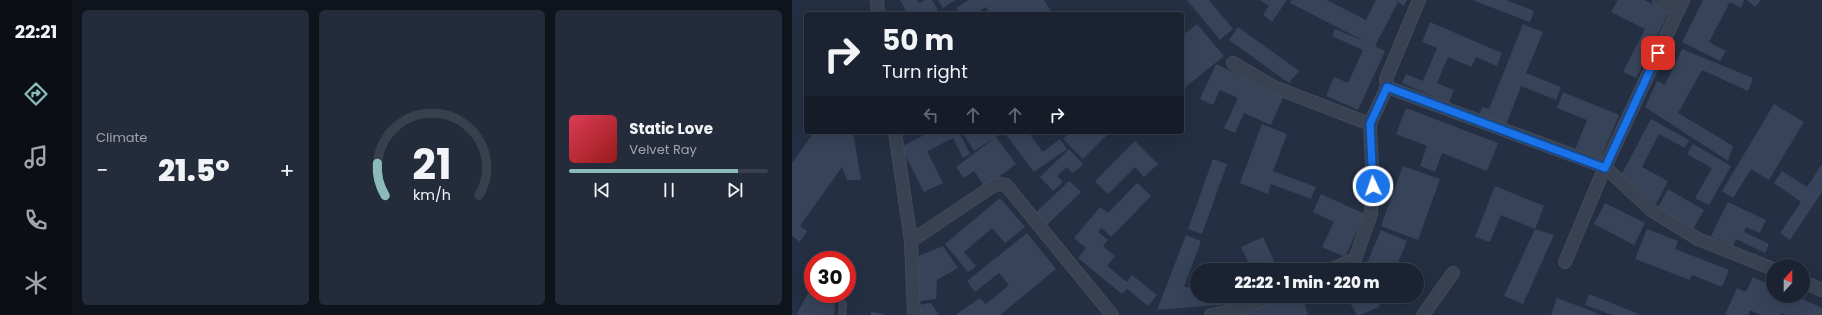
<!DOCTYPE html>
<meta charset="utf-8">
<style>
:root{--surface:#1b2332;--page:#242b3a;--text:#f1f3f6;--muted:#a0a4ac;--line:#39404d;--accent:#8bbbb9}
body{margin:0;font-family:Poppins,sans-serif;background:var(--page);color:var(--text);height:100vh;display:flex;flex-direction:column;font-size:15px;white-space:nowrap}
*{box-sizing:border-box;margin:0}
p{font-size:13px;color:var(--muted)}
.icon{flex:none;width:22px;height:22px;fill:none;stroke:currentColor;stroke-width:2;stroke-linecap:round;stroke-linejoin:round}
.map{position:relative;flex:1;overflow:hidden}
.sheet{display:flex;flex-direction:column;gap:10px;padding:10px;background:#0f131c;width:720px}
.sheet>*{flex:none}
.guide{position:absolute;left:12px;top:12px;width:380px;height:122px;border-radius:4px;box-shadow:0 4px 16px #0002,0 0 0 1px var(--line);background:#1b2332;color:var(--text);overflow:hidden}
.needle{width:26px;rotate:21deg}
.tools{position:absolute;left:974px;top:259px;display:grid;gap:8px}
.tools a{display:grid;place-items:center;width:44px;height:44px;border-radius:50%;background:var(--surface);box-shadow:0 4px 16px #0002,0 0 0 1px var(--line);font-size:20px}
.speed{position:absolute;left:12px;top:251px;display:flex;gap:8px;font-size:20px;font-weight:700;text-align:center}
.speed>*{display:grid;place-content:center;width:52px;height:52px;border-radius:50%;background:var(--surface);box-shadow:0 4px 16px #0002,0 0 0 1px var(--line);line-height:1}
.speed .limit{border:6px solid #d22;background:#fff;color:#111}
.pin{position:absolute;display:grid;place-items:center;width:34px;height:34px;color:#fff;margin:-17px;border-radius:8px;box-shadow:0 2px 6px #0006}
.me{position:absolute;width:44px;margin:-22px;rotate:357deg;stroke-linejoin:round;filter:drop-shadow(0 0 3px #0008)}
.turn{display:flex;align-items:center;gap:14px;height:84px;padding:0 12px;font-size:18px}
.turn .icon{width:52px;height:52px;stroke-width:2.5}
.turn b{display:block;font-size:28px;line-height:34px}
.lanes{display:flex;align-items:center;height:38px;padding:0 12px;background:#0003;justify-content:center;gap:20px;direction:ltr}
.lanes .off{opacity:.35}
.big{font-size:30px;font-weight:800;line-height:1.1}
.sheet .widget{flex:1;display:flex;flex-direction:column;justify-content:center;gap:6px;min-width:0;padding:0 14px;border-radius:6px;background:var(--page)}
.sheet .dial{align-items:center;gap:0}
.dial svg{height:104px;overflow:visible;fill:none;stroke:var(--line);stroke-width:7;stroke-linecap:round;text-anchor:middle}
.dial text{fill:var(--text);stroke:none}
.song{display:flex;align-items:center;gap:12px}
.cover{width:48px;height:48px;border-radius:6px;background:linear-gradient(135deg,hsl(350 70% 55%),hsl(0 70% 35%))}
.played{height:4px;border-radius:2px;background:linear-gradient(90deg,var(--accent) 85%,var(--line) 85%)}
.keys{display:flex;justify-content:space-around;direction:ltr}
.heat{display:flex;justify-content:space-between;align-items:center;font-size:22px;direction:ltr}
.sheet .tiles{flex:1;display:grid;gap:10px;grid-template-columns:repeat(3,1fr)}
.trip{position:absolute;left:398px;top:263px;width:234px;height:40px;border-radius:20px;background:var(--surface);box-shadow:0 4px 16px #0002,0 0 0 1px var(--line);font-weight:800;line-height:40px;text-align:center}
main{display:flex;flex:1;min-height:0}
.dock{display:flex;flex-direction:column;width:72px;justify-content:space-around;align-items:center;background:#0b0e14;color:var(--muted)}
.dock .icon{width:28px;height:28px}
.dock .current{color:var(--accent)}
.dock b{font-size:18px;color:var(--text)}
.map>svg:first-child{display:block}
</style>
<main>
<nav class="dock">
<b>22:21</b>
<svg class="icon current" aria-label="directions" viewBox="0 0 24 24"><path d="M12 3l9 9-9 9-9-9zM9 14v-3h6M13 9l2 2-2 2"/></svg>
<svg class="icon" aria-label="music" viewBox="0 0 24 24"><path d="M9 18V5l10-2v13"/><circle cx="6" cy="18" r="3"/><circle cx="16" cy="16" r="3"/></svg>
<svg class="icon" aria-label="phone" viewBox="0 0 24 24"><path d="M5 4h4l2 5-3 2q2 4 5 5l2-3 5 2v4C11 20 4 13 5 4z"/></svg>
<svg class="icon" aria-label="climate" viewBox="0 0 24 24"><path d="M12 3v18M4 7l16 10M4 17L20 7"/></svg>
</nav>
<section class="sheet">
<div class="tiles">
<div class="widget"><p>Climate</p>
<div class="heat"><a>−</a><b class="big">21.5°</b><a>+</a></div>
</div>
<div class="widget dial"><svg viewBox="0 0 100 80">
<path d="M14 69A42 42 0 1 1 86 69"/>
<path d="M14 69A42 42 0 0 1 8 44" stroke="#8bbbb9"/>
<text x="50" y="56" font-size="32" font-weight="700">21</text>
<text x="50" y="72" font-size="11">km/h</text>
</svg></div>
<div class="widget">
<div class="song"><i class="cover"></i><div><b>Static Love</b><p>Velvet Ray</p></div></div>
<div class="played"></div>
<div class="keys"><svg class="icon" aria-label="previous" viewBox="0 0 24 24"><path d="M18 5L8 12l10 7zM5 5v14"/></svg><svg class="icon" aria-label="pause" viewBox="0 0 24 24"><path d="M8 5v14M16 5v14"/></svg><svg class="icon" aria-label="next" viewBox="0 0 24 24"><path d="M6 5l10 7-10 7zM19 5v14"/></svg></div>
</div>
</div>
</section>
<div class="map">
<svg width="1030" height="315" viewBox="0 0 1030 315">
<rect width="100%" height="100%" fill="#242f43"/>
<!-- building -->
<path fill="#364359" d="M108 0H125L127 3 133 0H140L146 10 140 14H116Z
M146 0H163L151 8Z
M177 0H252L261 14H198L194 7 183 14H168L164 8Z
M395 0H417L441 29 428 40Z
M468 0H495L480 22 471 15 477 6Z
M500 0H535L574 20 584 0H615L612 6 606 2 583 46 593 51 566 110 534 96 542 77 556 83 571 50 540 36 543 29 574 42 498 3Z
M680 0H714L742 11 738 22Z
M826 0H852L877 12 844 78 831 72 853 29 819 12Z
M911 0H952L949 8 938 2 917 42 934 51 928 61 890 42Z
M955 0H969L963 7Z
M638 22 710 53 705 66 684 57 679 67 656 57 645 83 662 90 657 103 610 83 614 74 631 81 645 48 630 42Z
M405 24 432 56 390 90V36Z
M731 24 751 32 734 73 769 87 764 100 729 86 712 130 685 119 690 107 697 109Z
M446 27 507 71 497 83 437 40Z
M890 49 961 78 956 91 910 70 886 113 941 146 936 161 853 107 865 81 873 85Z
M424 64 492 95 479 125 452 113 443 133 432 128 446 98 428 90 421 105 408 99Z
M771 92 827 115 804 170 718 135 722 127 782 152 795 120 765 108Z
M982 104 1012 122 977 180 959 169 941 198 930 191Z
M614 108 706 143 695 171 650 153 643 172 628 166 635 146 604 134Z
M859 119 897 140 893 148 867 134 850 167 876 181 862 208 854 204 857 198 826 181Z
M470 124 495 134 481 171 524 187 519 199 479 184 476 194 448 183Z
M22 132H61L69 180H55L50 167 8 226 15 231 8 242 0 236V163Z
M138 132H167L178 154 171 158 161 138 135 151 151 183 132 192 109 147Z
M170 132H208L209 134 182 151Z
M212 132H236L251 152 268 139 275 149 242 172Z
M278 132H318L291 159 271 139Z
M204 137 224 164 193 187 182 171 172 178 164 167Z
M343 141 366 164 352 177 343 167 316 194 303 181Z
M901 144 939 166 917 205 903 198 920 168 895 154Z
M277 149 291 164 281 173 275 167 265 176 271 182 261 191 248 177Z
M421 159 435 164 410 234 396 229Z
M1030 164V192L998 240 988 233 1009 202 982 183 990 171 1015 187Z
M611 166 648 179 626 240 589 226Z
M277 181 289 192 252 228 240 216Z
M345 183 359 196 319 237 310 228 306 232 316 240 311 246 323 256 315 266 335 282 340 275 365 295 356 306 335 289 330 294 286 258 294 248 282 238 308 207 316 213Z
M703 186 752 206 743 229 709 215 698 242 683 237Z
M876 189 912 210 900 231 864 211Z
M529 194 573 214 553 257 530 247 542 222 521 212Z
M208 198 233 227 213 243 200 228 172 252 184 266 176 272 153 244Z
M936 202 974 220 968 233 954 227 952 232 977 244 973 253 944 239 941 246 919 236Z
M813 203 853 223 842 245 802 224Z
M743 229 762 235 731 304 712 296Z
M855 229 886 241 883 249 937 270 930 287 900 275 898 280 843 259Z
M589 230 615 241 603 270H572Z
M235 233 264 269 208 315H163L188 298 194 304 217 285 207 273 183 292 175 281Z
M394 235 409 241 392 287H405V296H437L439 304 365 310Z
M471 237 486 270H460L449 247Z
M151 246 166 268 145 280 144 299 128 301 126 256Z
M961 277 981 286V296H1004L1030 308V315H993L989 313 988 315H969L958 310 956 315H933L945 288 954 292Z
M18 290 21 294H25L43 305 42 315H4Z
M797 294 847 314V315H820L793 305Z
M442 296H460L445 303Z
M500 296H510L516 315H446Z
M512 296H536L516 304Z
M554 296H591L587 307 568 315H565Z
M765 298 810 315H759Z
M139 303 147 315H129L126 305Z
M79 312 92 314V315H79Z"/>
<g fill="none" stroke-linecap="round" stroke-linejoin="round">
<defs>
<path id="lane" d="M50 315 51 304"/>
<path id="street" d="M85 0 86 14
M627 0 594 79 595 87 813 167 859 210 906 239 981 269
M867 0 886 10
M441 63 482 87 578 124 595 87
M103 132 119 241 122 315
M119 241 201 186 207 184 214 185 320 315
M773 262 813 167 891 0
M538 270 563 259 579 214 581 187 578 124
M1011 282 1030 290
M419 315 451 308 479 296
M631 315 661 273"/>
</defs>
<!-- lane casing -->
<use href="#lane" stroke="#424b5b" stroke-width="8"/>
<!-- street casing -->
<use href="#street" stroke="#424b5b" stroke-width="14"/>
<!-- lane -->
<use href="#lane" stroke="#394252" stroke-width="6"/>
<!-- street -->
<use href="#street" stroke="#394252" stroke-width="12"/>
</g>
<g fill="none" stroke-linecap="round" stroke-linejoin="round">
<defs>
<path id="route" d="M581 186 578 124 595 87 813 168 866 53"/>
</defs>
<!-- route casing -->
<use href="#route" stroke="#114b97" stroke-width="10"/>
<!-- route -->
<use href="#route" stroke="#1a73e8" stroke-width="7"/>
</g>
</svg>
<div class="tools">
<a><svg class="needle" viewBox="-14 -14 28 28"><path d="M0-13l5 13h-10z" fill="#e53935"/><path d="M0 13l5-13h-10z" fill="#a0a4ac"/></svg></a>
</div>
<div class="speed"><div class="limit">30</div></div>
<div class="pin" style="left:866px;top:53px;background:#d93025"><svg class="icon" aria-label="arrive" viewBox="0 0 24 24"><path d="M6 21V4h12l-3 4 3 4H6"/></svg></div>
<svg class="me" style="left:581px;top:186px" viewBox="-20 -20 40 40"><circle r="17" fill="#1a73e8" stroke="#fff" stroke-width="3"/><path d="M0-11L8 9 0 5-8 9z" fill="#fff"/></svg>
<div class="trip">22:22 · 1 min · 220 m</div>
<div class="guide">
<div class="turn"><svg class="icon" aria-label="right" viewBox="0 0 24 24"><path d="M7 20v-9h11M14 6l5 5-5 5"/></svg><div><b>50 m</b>Turn right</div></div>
<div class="lanes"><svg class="icon off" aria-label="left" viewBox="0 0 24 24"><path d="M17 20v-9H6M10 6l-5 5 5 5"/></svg><svg class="icon off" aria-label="ahead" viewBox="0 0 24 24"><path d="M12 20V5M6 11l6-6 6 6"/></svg><svg class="icon off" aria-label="ahead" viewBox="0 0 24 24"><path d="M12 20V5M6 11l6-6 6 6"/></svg><svg class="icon" aria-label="right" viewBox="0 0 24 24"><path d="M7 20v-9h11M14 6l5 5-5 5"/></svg></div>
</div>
</div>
</main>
